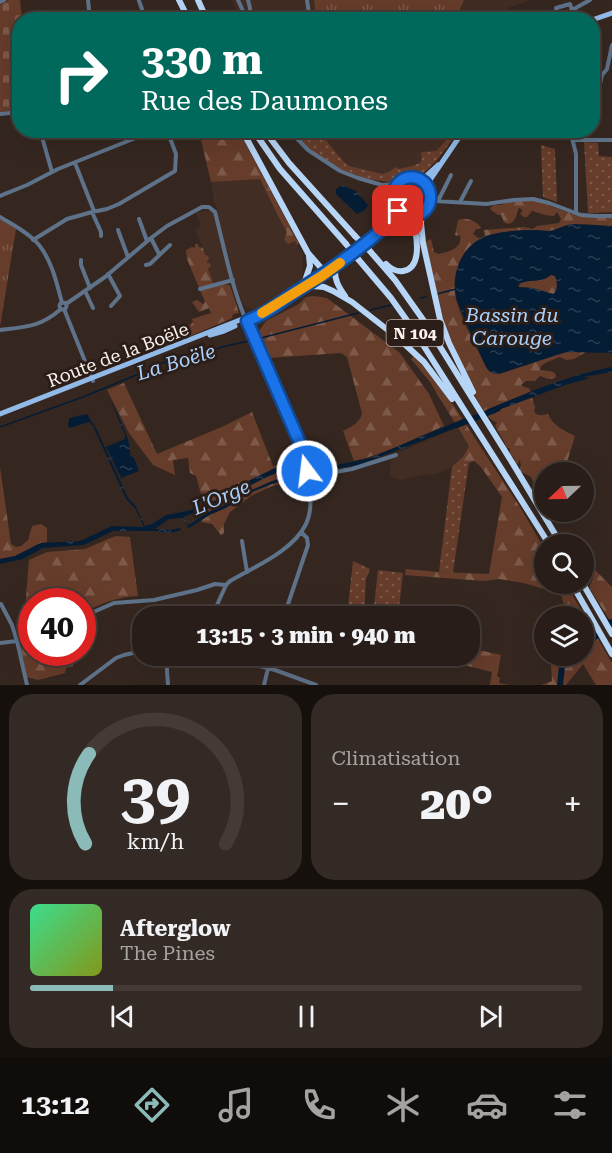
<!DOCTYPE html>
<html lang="fr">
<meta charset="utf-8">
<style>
:root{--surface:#281d18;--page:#342a25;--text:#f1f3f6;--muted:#a5a2a2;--line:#443b37;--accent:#8bbbb9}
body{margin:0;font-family:"Roboto Serif",serif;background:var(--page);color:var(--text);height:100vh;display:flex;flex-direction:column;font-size:22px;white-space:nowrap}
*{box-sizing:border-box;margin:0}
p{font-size:20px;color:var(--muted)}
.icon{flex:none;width:33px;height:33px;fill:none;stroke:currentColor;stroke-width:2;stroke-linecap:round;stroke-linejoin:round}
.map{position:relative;height:685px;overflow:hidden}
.details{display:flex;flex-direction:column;gap:9px;padding:9px;background:#16100d;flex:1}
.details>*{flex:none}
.top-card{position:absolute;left:12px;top:12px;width:588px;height:126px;border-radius:24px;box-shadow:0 6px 24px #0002,0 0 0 2px var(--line);background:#00695c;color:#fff;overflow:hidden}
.needle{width:39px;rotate:248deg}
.buttons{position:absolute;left:534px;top:462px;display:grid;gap:12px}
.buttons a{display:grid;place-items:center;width:60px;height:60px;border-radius:50%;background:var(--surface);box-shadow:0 6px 24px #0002,0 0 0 2px var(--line);font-size:30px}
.speed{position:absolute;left:18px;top:588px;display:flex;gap:12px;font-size:30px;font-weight:700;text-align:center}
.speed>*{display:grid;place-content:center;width:78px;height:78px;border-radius:50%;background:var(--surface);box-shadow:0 6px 24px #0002,0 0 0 2px var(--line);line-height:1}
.speed .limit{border:9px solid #d22;background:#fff;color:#111}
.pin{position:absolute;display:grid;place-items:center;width:51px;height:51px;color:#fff;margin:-26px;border-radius:12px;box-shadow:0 3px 9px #0006}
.me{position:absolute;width:66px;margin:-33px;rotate:345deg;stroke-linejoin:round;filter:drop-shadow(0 0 4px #0008)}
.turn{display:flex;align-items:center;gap:21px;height:126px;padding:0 30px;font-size:27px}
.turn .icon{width:78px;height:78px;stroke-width:2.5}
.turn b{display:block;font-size:42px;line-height:51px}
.big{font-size:45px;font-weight:800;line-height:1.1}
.details .tile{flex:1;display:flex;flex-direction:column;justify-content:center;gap:9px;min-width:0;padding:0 21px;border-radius:24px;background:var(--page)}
.details .dial{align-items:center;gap:0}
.dial svg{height:156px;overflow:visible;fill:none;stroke:var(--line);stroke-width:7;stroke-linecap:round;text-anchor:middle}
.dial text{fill:var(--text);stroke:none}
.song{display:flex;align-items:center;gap:18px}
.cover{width:72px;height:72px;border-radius:9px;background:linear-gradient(135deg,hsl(150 70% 55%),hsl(70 70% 35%))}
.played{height:6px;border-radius:3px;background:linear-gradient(90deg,var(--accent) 15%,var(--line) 15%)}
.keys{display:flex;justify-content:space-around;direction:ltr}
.heat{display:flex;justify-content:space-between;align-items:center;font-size:33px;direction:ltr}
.details .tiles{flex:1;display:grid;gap:9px;grid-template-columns:1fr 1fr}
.tile:last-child{grid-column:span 2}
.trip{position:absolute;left:132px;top:606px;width:348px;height:60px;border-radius:24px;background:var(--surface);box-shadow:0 6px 24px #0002,0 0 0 2px var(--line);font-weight:800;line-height:60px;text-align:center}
.tabs{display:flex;height:96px;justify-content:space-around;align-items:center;background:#100c0a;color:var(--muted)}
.tabs .icon{width:42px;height:42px}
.tabs .selected{color:var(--accent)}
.tabs b{font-size:27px;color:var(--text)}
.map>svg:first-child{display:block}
</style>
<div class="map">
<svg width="612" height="685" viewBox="0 0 612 685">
<defs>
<pattern id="grass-dots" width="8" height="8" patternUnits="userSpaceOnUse" patternTransform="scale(1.5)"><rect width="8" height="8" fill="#663c2a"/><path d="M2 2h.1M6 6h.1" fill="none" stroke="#7d5949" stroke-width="1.8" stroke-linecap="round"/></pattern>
<pattern id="forest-firs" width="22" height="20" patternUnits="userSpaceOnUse" patternTransform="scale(1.5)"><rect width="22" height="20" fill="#663c2a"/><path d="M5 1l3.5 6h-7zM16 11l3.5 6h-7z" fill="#7d5949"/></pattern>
<pattern id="cemetery-stones" width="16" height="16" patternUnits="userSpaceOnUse" patternTransform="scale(1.5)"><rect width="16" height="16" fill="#663c2a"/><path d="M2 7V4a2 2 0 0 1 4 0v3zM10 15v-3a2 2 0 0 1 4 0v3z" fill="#7d5949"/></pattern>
<pattern id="park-tufts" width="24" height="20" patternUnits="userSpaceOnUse" patternTransform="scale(1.5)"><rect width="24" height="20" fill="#663c2a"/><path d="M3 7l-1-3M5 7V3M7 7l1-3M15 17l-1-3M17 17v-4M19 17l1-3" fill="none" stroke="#7d5949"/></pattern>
<pattern id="water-ripples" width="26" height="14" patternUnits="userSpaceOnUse" patternTransform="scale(1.5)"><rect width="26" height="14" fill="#051c35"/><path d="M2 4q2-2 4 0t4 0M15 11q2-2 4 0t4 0" fill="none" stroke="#2a3d53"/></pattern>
</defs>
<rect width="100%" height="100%" fill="#352720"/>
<!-- built -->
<path fill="#422d24" d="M232 0H314L316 19H240Z
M464 0H531L510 7 502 19H474L472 14 456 18Z
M290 131H459L437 160 425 172 421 174H406L390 182 366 179 340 169Z
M260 179 279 218 288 232 295 240 303 255 302 279 294 287 261 307 253 309 248 308 243 304 233 280 213 284 208 269 211 265 210 263H207L203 248 195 229 201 226 196 213 217 209 214 202 211 182Z
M457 428 469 446 460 461 455 465 436 474 421 475 401 480 390 477 391 457 397 456V453Z"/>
<!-- grass -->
<path fill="url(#grass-dots)" d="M290 131H319L337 154 345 163 349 166 382 174 389 172 396 167 398 169 413 166 421 162 422 156 420 155 422 152 436 151 445 142 449 131H459L437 160 425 172 421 174H406L390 182 366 179 340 169 313 152Z
M584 142 598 143 599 156 612 157V212L588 213Z
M541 145 555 149 557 202 543 197Z
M463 457V462H469L453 573 439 572 452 467Z
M353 561 370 569 366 579 364 616H347Z
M378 570 403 573 398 616H373Z"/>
<!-- forest -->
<path fill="url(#forest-firs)" d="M210 131H239L299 244 297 245 295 241 288 244 284 240 287 232 279 218 260 179 211 182 200 136Z
M531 200C546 203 559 210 573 214 586 218 599 217 612 217V226C598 226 584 223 571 225 563 225 556 230 549 231 544 231 540 231 535 230 522 230 507 231 494 234 467 240 451 267 455 294 458 314 476 346 485 365 489 373 494 375 502 373L555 355 568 352H586L574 359 566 360 560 357 547 362 541 366 540 370 550 371 555 373 556 377C549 381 547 378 540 376L535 381H526L521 385 524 387 529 388 535 407 534 412C539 417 542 415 548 414 553 426 565 431 575 436L564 472H544V503L538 493 531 477 520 471V467L521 466 520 460H519V463L516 464 514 458 510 454V449L506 447C504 439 498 433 495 425L497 423 489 418 480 405 466 379 447 333 425 242 431 239 434 252 438 254C449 252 463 248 460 235L457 236 455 235 458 220C466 217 474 220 481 227L480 229H476L473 234 478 238H482L485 235 484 230 524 227 533 229 537 226 559 223 561 219 557 212 554 216C546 216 540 213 532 211L527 217H524L520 214 523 210 519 208C516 214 517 222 508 224L504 222 501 215H498L491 210 490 208 494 205H501L509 201Z
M195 244H198L199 247 203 248 205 255 208 256 209 259 207 261V263H210L211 266 208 269 213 283 230 285 239 313 233 314 232 318 228 320 183 339V333L193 322 192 319 211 313 209 308 199 312 192 302 197 300 203 304 205 302 187 259 186 250 192 247 195 248Z
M552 274 555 276C557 281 558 288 554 294L548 293 533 288 519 287 520 283C534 279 539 283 552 274Z
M314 296 327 298 400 353 429 394 444 426C414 438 386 454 354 461L343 431C351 427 361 422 362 413L347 357 341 353 269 358 257 334 266 321 299 304 306 297Z
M414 356 432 376 454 406 520 507 544 548V584H566L612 663V685H596L583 664 566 685H541L552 681 551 666V656H584V616H563L565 608 561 594 524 583 499 579 484 581 405 575 406 569 439 572 489 574 502 497 481 467 474 461 466 464 462 462 463 457 469 446 430 382 411 359Z
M124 383 157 454 224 426 252 412 273 466 301 460 304 476 297 478V481L272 486 251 496 230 512 224 524V533L221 535 212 524 201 522 206 512 196 476 190 473 188 458 173 460 175 475 153 465 129 433 107 390Z
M0 467 11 544 16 547 21 546 28 540 32 526 41 524 47 528V542L38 544 15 556 0 559Z
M116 536 130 537 138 596C116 597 102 603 83 613L82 602H32L31 629 23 634 29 560 47 552 85 549 108 539Z
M589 564 612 587V624L590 589V585L593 579 587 569V565Z
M31 636 32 652 71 653 73 666 66 668 65 673 38 680 27 677 20 648 23 641Z
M470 648 501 655 497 676 500 678 499 683 509 685H490L492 672 436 658 433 662 428 659 429 656H470Z"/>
<!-- cemetery -->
<path fill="url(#cemetery-stones)" d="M8 0H20L22 19 20 20 19 110 0 112V5Z"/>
<!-- park -->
<path fill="url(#park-tufts)" d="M314 0H464L456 18 439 12 416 19H316Z
M0 219 16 229 0 327Z"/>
<!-- water -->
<path fill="url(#water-ripples)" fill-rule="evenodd" d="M342 185 356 191 368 205 365 210 357 214 336 194V189Z
M573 224 612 226V353L566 352 502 373C494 375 489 373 485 365L457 301C450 273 462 241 493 234 507 231 522 230 536 230 540 230 546 231 550 231 557 230 564 225 573 224ZM551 275 555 276C557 281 559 290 553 294L533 288 518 287 519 284C531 278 540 284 551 275Z
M612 367V372L583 377 590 378 565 385 501 409 500 411 488 414 486 410C527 393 568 375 612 367Z
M109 397C116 412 132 440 130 455L134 458 139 471 121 478 106 447 125 439V435Z
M87 414 97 430 128 498 135 505 145 526 152 524 166 515 187 511 222 498 242 484 281 465H303L304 471 300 472 291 478 272 484 247 494 236 503 211 514 191 527 187 528 188 525 181 518 169 519 155 529 170 530 180 528 181 530 170 533 156 531H113L84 545 43 548 23 559 0 564V559L15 556 41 543 80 541 112 526 144 527 135 508 126 499 93 426 89 422 70 428 68 426 69 418ZM294 469 297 470 289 476 272 481 247 492 231 502 208 512 189 525 183 517 223 503 230 498 237 492 269 476 282 471Z
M463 419 466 424 359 465 325 470H308L307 465H336L370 458Z"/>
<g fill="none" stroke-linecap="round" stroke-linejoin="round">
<!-- stream -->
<path stroke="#051c35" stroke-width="1.5" d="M437 294 456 289
M420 298 426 297
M371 310 391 305
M257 339 358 313
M0 427 83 397 146 371 165 362 199 355 222 347 253 340
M212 513 226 507"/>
<!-- river -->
<path stroke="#051c35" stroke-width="6" d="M457 425 495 410
M611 622H612
M584 647 597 635
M560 685 562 666 575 656"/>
<!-- minor -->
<path stroke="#5e7289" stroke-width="4" d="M88 0 90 20
M238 0 247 20
M139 1 142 9 143 20
M0 2 4 0
M572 10 570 4 556 8 558 16 572 11V10L590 0
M127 19 143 18
M150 20 160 19
M248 20C252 14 250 6 248 0
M305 20 309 14 307 0
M597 97 602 75 607 69 612 45
M0 114 20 112
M40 130 52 172
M289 130 308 150 340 171 358 178 382 185 398 184
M574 130 572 138 576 154V213
M576 140H612
M75 163 94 211
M382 186 387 190 392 198
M0 196 27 185 58 169 133 139 149 130
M430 199 435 201 486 204 514 200 533 199 549 203 581 215 596 216H612
M438 201 451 175
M460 202 471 181
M92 212 101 232V236
M0 217C13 225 29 233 39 245 52 261 57 284 62 303
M139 219 147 241
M118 230 128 257
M151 238 159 254
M33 240 67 219 92 212 107 209 119 204 175 171 176 154 167 130
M81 260V265L90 288
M146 265 150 264 170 245
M108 274 120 296 111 306
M200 289 233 280
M85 291 93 308
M59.5 306a3.5 3.5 0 1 1 7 0a3.5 3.5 0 1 1-7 0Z
M66 304 105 277 151 238 167 226 202 207H209L215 212C224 247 231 284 245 318 264 364 328 479 306 524 293 551 254 567 230 581L226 585 212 616
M64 309 93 381
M0 330C27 327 40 327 61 309
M308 477 352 469 396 455
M242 541 247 572
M1 604 12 625 17 641 27 685
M284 616 308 545 307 538 301 532
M82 617 114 603 154 600 197 590 215 584 226 585
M0 643 17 641 32 633
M166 656 168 685
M221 656 275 670 316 685
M80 685 116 658 124 655 142 651
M264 685 271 656"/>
<!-- major -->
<path stroke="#91bae8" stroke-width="5" d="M592 20 612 13
M392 197a19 19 0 1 1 38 0a19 19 0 1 1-38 0Z
M419 180 426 176 438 165
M428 187 430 180 464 130
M305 286C329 272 350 255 372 238 382 230 391 220 403 214
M262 313 285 299
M210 335 224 331 235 326
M0 414 245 318C272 305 296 288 320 271 337 259 384 229 391 212 393 209 392 205 393 202"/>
<!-- highway -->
<path stroke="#b7d5f6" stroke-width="6" d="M179 0 189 20
M198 0 207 20
M242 130 308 253 322 269
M253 130 280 169 346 244
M264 130 289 163 355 236
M422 213 421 223 423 243 440 319 449 343 473 392
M386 227C399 221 406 217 414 233
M369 250 395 280 424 321 513 464 561 544
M358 259 391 298 413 329 549 544
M386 264C391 269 396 272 403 271 424 268 417 229 410 216
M335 267C334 279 338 286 345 296
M305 281 310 266 309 256
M302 287 313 286 324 287 333 291 352 302 398 338 424 362 452 399
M572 584 612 654
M583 584 612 634"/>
<!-- highway-bridge -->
<path stroke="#b7d5f6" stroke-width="6" d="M355 236 369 250
M346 244 358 259"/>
</g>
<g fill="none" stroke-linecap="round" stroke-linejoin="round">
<defs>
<path id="route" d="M307 471 299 441 247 321C256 317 266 312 275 306 284 300 293 293 302 288 333 268 364 247 390 222 393 219 398 215 402 214 411 213 418 220 427 208 432 201 431 190 425 183 407 166 382 190 398 211"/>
</defs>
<!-- route casing -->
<use href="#route" stroke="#114b97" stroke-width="15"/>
<!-- route -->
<use href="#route" stroke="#1a73e8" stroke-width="10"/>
<!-- slow -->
<path stroke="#f59e0b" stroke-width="10" d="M262 313 322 276 340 263"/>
</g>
<g text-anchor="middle" stroke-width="6" stroke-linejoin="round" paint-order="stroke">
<!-- shield labels -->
<rect fill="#2b1d17" stroke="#bdb1ad" stroke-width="1.5" x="386.5" y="320" width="57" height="26" rx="4.5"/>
<g font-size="16" font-weight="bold" fill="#fbf1ed">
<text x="415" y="339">N 104</text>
</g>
<!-- street labels -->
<g font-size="18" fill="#fbf1ed" stroke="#2b1d17">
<text transform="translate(118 355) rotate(-21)" y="6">Route de la Boële</text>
</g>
<!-- water labels -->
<g font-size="20" font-style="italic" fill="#aad1fd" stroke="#2b1d17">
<text x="512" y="322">Bassin du<tspan x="512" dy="23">Carouge</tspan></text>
<text transform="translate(176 362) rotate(-17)" y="7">La Boële</text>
<text transform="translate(221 497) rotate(-23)" y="7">L'Orge</text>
</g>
</g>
</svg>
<div class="buttons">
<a><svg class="needle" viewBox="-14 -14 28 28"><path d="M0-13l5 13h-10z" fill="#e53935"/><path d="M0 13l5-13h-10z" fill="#a5a2a2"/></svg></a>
<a><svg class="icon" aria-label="search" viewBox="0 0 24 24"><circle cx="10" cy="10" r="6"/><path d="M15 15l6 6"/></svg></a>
<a><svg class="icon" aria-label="layers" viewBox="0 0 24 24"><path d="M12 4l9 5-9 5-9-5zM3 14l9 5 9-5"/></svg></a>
</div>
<div class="speed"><div class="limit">40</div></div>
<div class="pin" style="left:398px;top:211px;background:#d93025"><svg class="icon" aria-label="arrive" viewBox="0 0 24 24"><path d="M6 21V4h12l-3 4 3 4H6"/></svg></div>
<svg class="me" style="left:307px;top:471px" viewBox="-20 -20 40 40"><circle r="17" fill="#1a73e8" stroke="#fff" stroke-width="3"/><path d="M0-11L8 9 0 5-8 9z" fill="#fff"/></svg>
<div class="trip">13:15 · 3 min · 940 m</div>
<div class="top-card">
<div class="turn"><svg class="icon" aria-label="right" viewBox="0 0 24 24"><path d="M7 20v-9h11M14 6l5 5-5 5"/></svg><div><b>330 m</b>Rue des Daumones</div></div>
</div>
</div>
<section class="details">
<div class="tiles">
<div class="tile dial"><svg viewBox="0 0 100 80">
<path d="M14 69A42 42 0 1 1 86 69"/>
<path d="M14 69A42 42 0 0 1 16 23" stroke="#8bbbb9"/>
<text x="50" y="56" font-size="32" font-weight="700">39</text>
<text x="50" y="72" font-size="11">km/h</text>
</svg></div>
<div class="tile"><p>Climatisation</p>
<div class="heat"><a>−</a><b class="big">20°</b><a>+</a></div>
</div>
<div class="tile">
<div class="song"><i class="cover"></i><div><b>Afterglow</b><p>The Pines</p></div></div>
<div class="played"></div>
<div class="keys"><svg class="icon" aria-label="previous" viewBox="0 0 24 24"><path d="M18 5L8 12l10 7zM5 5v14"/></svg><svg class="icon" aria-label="pause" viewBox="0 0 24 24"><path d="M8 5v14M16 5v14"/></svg><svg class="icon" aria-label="next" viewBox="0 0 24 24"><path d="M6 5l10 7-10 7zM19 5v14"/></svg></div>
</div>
</div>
</section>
<nav class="tabs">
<b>13:12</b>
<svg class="icon selected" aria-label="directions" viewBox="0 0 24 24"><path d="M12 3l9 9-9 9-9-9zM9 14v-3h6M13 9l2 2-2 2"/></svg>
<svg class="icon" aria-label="music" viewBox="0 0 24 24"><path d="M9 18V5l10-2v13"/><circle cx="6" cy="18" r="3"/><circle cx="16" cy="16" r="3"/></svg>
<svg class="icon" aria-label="phone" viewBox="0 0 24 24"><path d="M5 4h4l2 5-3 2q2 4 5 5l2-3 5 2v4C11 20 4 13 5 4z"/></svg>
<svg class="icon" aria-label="climate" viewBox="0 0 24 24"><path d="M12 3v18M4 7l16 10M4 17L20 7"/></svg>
<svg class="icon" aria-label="car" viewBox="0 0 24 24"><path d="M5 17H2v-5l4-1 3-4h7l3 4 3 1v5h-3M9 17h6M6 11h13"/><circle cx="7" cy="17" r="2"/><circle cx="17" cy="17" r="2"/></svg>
<svg class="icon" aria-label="filters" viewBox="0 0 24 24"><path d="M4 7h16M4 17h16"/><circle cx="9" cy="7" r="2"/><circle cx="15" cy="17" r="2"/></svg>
</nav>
